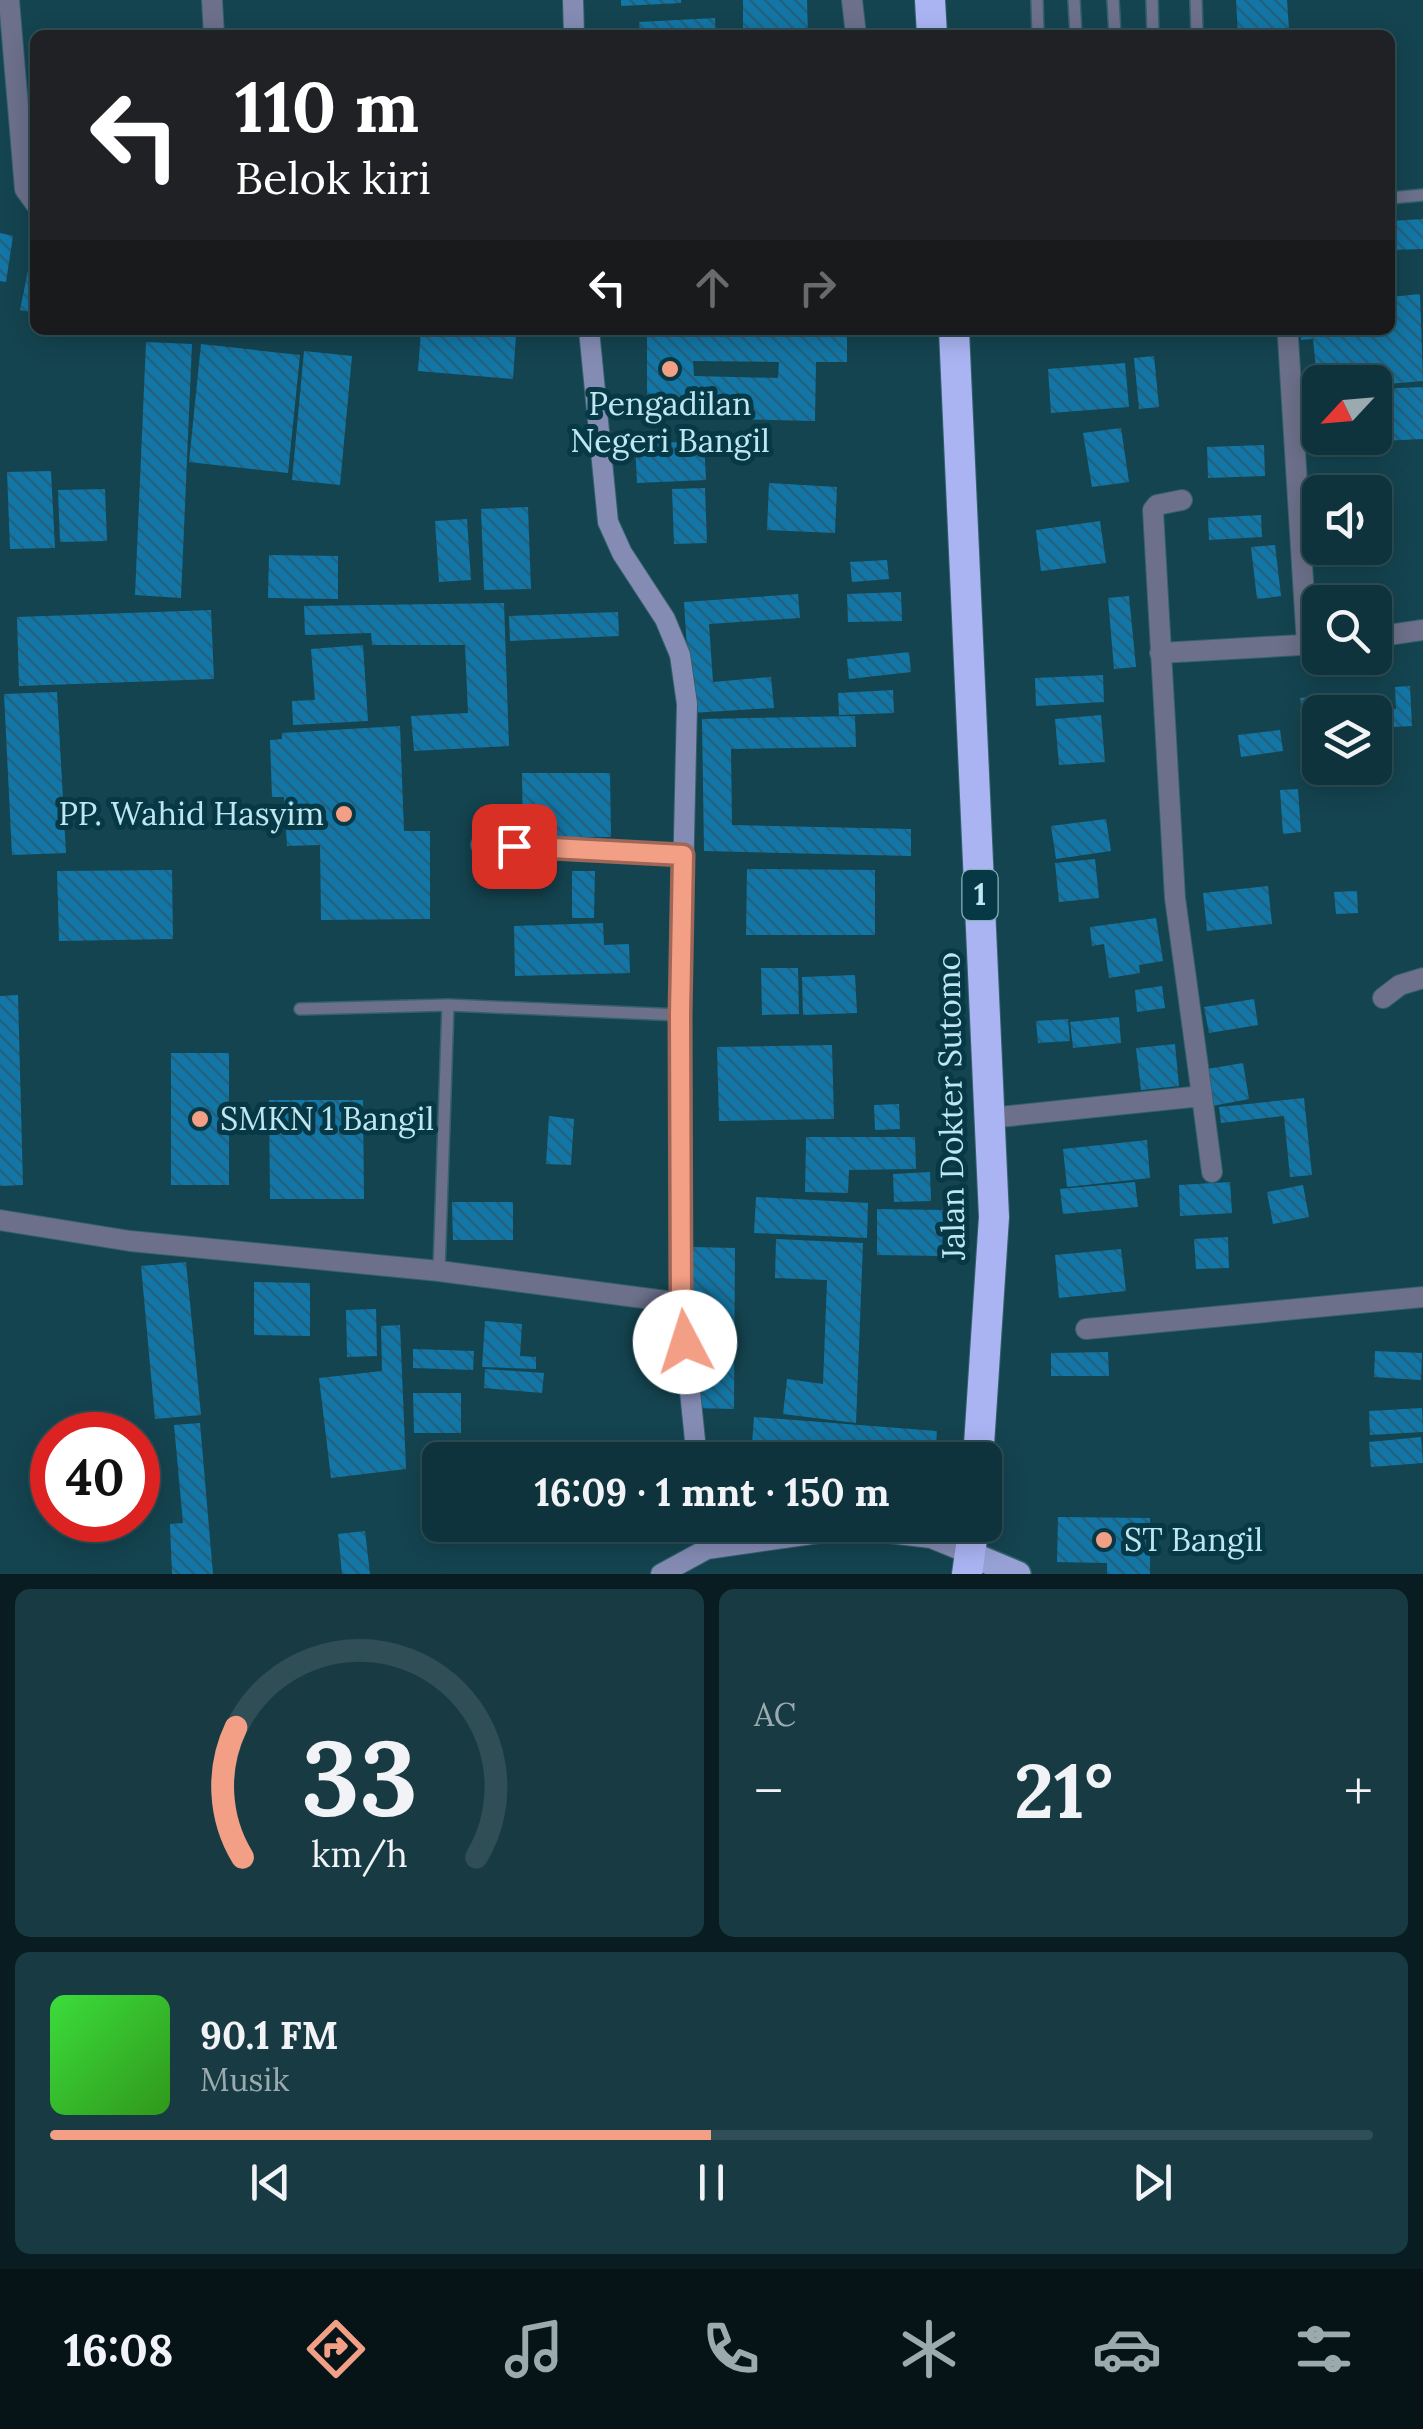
<!DOCTYPE html>
<html lang="id">
<meta charset="utf-8">
<style>
:root{--surface:#0f333c;--page:#183b43;--text:#f1f3f6;--muted:#9baaaf;--line:#2f4e56;--accent:#f39f86}
body{margin:0;font-family:Lora,serif;background:var(--page);color:var(--text);height:100vh;display:flex;flex-direction:column;font-size:38px;white-space:nowrap}
*{box-sizing:border-box;margin:0}
p{font-size:32px;color:var(--muted)}
.icon{flex:none;width:55px;height:55px;fill:none;stroke:currentColor;stroke-width:2;stroke-linecap:round;stroke-linejoin:round}
.map{position:relative;height:1574px;overflow:hidden}
.side{display:flex;flex-direction:column;gap:15px;padding:15px;background:#081c21;flex:1}
.side>*{flex:none}
.top-card{position:absolute;left:30px;top:30px;width:1365px;height:305px;border-radius:15px;box-shadow:0 5px 25px #0003,0 0 0 2px var(--line);background:#202124;color:#fff;overflow:hidden}
.needle{width:65px;rotate:244deg}
.buttons{position:absolute;left:1302px;top:365px;display:grid;gap:20px}
.buttons a{display:grid;place-items:center;width:90px;height:90px;border-radius:15px;background:var(--surface);box-shadow:0 5px 25px #0003,0 0 0 2px var(--line);font-size:50px}
.speed{position:absolute;left:30px;top:1412px;display:flex;gap:20px;font-size:50px;font-weight:700;text-align:center}
.speed>*{display:grid;place-content:center;width:130px;height:130px;border-radius:50%;background:var(--surface);box-shadow:0 5px 25px #0003,0 0 0 2px var(--line);line-height:1}
.speed .limit{border:15px solid #d22;background:#fff;color:#111}
.pin{position:absolute;display:grid;place-items:center;width:85px;height:85px;color:#fff;margin:-42px;border-radius:20px;box-shadow:0 5px 15px #0006}
.me{position:absolute;width:110px;margin:-55px;rotate:355deg;stroke-linejoin:round;filter:drop-shadow(0 0 8px #0008)}
.turn{display:flex;align-items:center;gap:35px;height:210px;padding:0 40px;font-size:45px}
.turn .icon{width:130px;height:130px;stroke-width:2.5}
.turn b{display:block;font-size:70px;line-height:85px}
.lanes{display:flex;align-items:center;height:95px;padding:0 40px;background:#0003;justify-content:center;gap:50px;direction:ltr}
.lanes .off{opacity:.35}
.big{font-size:75px;font-weight:700;line-height:1.1}
.side .tile{flex:1;display:flex;flex-direction:column;justify-content:center;gap:15px;min-width:0;padding:0 35px;border-radius:15px;background:var(--page)}
.side .dial{align-items:center;gap:0}
.dial svg{height:260px;overflow:visible;fill:none;stroke:var(--line);stroke-width:7;stroke-linecap:round;text-anchor:middle}
.dial text{fill:var(--text);stroke:none}
.song{display:flex;align-items:center;gap:30px}
.cover{width:120px;height:120px;border-radius:15px;background:linear-gradient(135deg,hsl(120 70% 55%),hsl(110 70% 35%))}
.played{height:10px;border-radius:5px;background:linear-gradient(90deg,var(--accent) 50%,var(--line) 50%)}
.keys{display:flex;justify-content:space-around;direction:ltr}
.heat{display:flex;justify-content:space-between;align-items:center;font-size:55px;direction:ltr}
.side .tiles{flex:1;display:grid;gap:15px;grid-template-columns:1fr 1fr}
.tile:last-child{grid-column:span 2}
.trip{position:absolute;left:422px;top:1442px;width:580px;height:100px;border-radius:15px;background:var(--surface);box-shadow:0 5px 25px #0003,0 0 0 2px var(--line);font-weight:700;line-height:100px;text-align:center}
.dock{display:flex;height:160px;justify-content:space-around;align-items:center;background:#061418;color:var(--muted)}
.dock .icon{width:70px;height:70px}
.dock .active{color:var(--accent)}
.dock b{font-size:45px;color:var(--text)}
.map>svg:first-child{display:block}
</style>
<div class="map">
<svg width="1423" height="1574" viewBox="0 0 1423 1574">
<defs>
<pattern id="building-back-hatch" width="6" height="6" patternUnits="userSpaceOnUse" patternTransform="scale(2.5)"><rect width="6" height="6" fill="#1277a7"/><path d="M-1 5l2 2M0 0l6 6M5-1l2 2" fill="none" stroke="#24607d"/></pattern>
</defs>
<rect width="100%" height="100%" fill="#144450"/>
<!-- building -->
<path fill="url(#building-back-hatch)" fill-rule="evenodd" d="M621 0H681V3L621 6Z
M743 0H807L808 35H743Z
M1236 0H1287L1289 29 1296 28 1297 35H1238Z
M715 18 716 35H640L639 22Z
M1423 219V249L1390 250V221Z
M0 233 13 236 6 282 0 281Z
M33 246H35V313L20 310Z
M1420 294 1423 381 1377 385 1376 364 1316 369 1313 339 1301 340 1300 330H1390V297Z
M421 330 516 335 513 379 418 371Z
M647 330H847V362H816L815 421 647 417ZM693 361 779 362 778 378 694 376Z
M146 342 192 344 181 598 135 595Z
M201 344 300 355 288 473 189 462Z
M304 351 352 356 340 485 292 480Z
M1154 356 1159 407 1139 409 1134 358Z
M1125 363 1129 407 1051 413 1048 369Z
M1423 387V439L1380 441 1377 389Z
M1121 428 1129 482 1092 487 1083 433Z
M704 441 706 480 637 483 635 444Z
M1264 445 1265 476 1208 478 1207 447Z
M51 471 55 548 10 549 7 472Z
M769 483 837 487 835 533 767 530Z
M705 488 707 543 674 544 672 489Z
M105 489 107 541 60 542 58 490Z
M528 507 531 589 484 590 481 509Z
M1261 515 1262 537 1209 540 1208 518Z
M467 519 471 580 439 582 435 521Z
M1100 521 1106 563 1041 571 1036 530Z
M1275 545 1281 596 1257 599 1251 547Z
M269 555 338 556V599L268 598Z
M887 560 889 579 852 582 850 562Z
M901 592 902 621 848 622 847 594Z
M798 594 800 618 709 624 713 682 771 677 774 708 691 713 684 602Z
M1129 596 1136 667 1114 669 1108 598Z
M504 603 509 746 414 751 411 716 468 713 465 645H372L371 633 305 635 304 606Z
M211 610 214 679 19 686 17 617Z
M618 612 619 636 510 641 509 616Z
M363 645 368 721 293 725 292 701 315 700 311 649Z
M909 652 911 672 849 679 847 659Z
M1103 675 1104 702 1036 706 1035 678Z
M1410 686 1412 726 1375 728V711L1396 709 1395 687Z
M893 690 894 713 839 715 838 693Z
M57 692 66 853 12 855 4 694Z
M1334 694 1337 712H1320L1303 718 1300 698Z
M1101 715 1105 762 1059 765 1055 719Z
M855 716 856 747 731 749 732 825 911 829V856L704 851 702 719Z
M400 726 404 831H430V919L321 920 320 845 287 846 284 797H272L270 740 282 739V733Z
M1280 730 1283 751 1241 757 1238 735Z
M522 773H610L611 837H523Z
M1298 789 1301 832 1283 834 1280 790Z
M1106 819 1111 851 1056 859 1051 826Z
M1095 859 1099 898 1059 902 1055 863Z
M747 869 875 870V935H746Z
M172 870 173 939 59 941 57 871Z
M572 871H595L594 918H572Z
M1268 886 1272 924 1207 931 1203 893Z
M1357 891 1358 913 1336 914 1334 892Z
M1156 918 1163 961 1139 965 1140 973 1109 978 1104 944 1092 946 1090 927Z
M603 923 604 945 629 944 630 973 515 976 514 926Z
M761 968H798L799 1014 762 1015Z
M855 975 857 1013 803 1015 802 977Z
M1162 986 1165 1008 1137 1012 1135 990Z
M18 995 23 1185 0 1186V996Z
M1254 999 1258 1025 1209 1033 1204 1007Z
M1119 1017 1121 1043 1073 1048 1070 1022Z
M1068 1019 1070 1041 1038 1043 1036 1021Z
M1175 1044 1179 1086 1141 1090 1136 1048Z
M832 1045 834 1119 719 1121 717 1047Z
M171 1053H229V1185H171Z
M1243 1063 1249 1099 1207 1107 1201 1070Z
M1304 1098 1312 1175 1290 1177 1284 1116 1221 1123 1219 1107Z
M269 1100H363L364 1199H270Z
M899 1104 900 1129 875 1130 874 1105Z
M549 1116 574 1119 571 1165 546 1164Z
M806 1137H915L916 1169 849 1170 848 1193 805 1192Z
M1147 1140 1150 1178 1067 1187 1063 1149Z
M930 1172 931 1201 894 1202 893 1174Z
M1135 1182 1138 1207 1063 1214 1060 1189Z
M1230 1182 1232 1213 1180 1216 1179 1185Z
M1303 1185 1309 1217 1273 1224 1267 1192Z
M756 1197 868 1203 867 1238 754 1233Z
M452 1202H513V1240H453Z
M877 1209 943 1210 942 1256 877 1255Z
M1228 1237 1229 1268 1196 1269 1194 1239Z
M776 1239 863 1243 856 1423 783 1414 787 1379 823 1384 827 1280 775 1278Z
M693 1247 735 1248 734 1409 693 1408Z
M1121 1249 1126 1291 1059 1298 1055 1255Z
M186 1262 201 1415 155 1419 141 1266Z
M254 1282 310 1283V1336L254 1335Z
M376 1309 377 1356 347 1357 346 1310Z
M485 1321 522 1324 520 1356 536 1357V1369L482 1367Z
M400 1325 406 1469 331 1478 319 1378 382 1371 381 1326Z
M413 1349 474 1351 473 1370 413 1368Z
M1375 1351 1422 1353 1421 1380 1374 1377Z
M1108 1352 1109 1376H1051V1353Z
M485 1369 544 1373 542 1393 484 1388Z
M413 1393H461V1433H414Z
M1422 1408 1423 1432 1370 1435 1369 1411Z
M754 1417 937 1431 935 1460 751 1457Z
M200 1423 213 1574H172L170 1524 183 1523 174 1425Z
M1421 1437 1423 1463 1371 1467 1369 1442Z
M1058 1517 1150 1518V1574H1107V1563L1057 1562Z
M365 1531 370 1574H342L338 1534Z"/>
<g fill="none" stroke-linecap="round" stroke-linejoin="round">
<defs>
<path id="lane" d="M1037 0 1038 35
M1074 0 1076 35
M1113 0 1115 35
M1152 0 1153 35
M1196 0 1197 35
M1390 198 1423 195
M300 1009 448 1005 680 1015
M439 1271 448 1005"/>
<path id="street" d="M9 0 25 189 35 203
M212 0 214 35
M852 0 856 35
M1288 338 1307 645
M1182 500 1157 505 1153 510 1175 898 1202 1096
M1375 637 1423 630
M1160 653 1318 644
M481 845 683 855
M1383 998 1400 985 1423 978
M990 1118 1202 1096 1212 1172
M0 1220 130 1241 439 1271 681 1303
M1086 1329 1423 1297"/>
<path id="secondary" d="M573 0 574 35
M589 330 608 522 622 553 665 619 680 655 687 704 680 1015 681 1303 697 1460
M704 1525 707 1549
M661 1574 707 1549 826 1532H881L931 1538 970 1554"/>
<path id="primary" d="M970 1554 1018 1574"/>
<path id="highway" d="M930 0 932 35
M954 330 994 1217 978 1460
M967 1574 974 1525"/>
</defs>
<!-- lane casing -->
<use href="#lane" stroke="#33616d" stroke-width="14"/>
<!-- street casing -->
<use href="#street" stroke="#33616d" stroke-width="22"/>
<!-- secondary casing -->
<use href="#secondary" stroke="#33616d" stroke-width="22"/>
<!-- primary casing -->
<use href="#primary" stroke="#33616d" stroke-width="28"/>
<!-- highway casing -->
<use href="#highway" stroke="#33616d" stroke-width="32"/>
<!-- lane -->
<use href="#lane" stroke="#6c708a" stroke-width="11"/>
<!-- street -->
<use href="#street" stroke="#6c708a" stroke-width="20"/>
<!-- secondary -->
<use href="#secondary" stroke="#858cb4" stroke-width="20"/>
<!-- primary -->
<use href="#primary" stroke="#98a1d5" stroke-width="25"/>
<!-- highway -->
<use href="#highway" stroke="#aab4f2" stroke-width="30"/>
</g>
<g fill="none" stroke-linecap="round" stroke-linejoin="round">
<defs>
<path id="route" d="M514 846 683 855 680 1014 681 1303 685 1342"/>
</defs>
<!-- route casing -->
<use href="#route" stroke="#9e6757" stroke-width="25"/>
<!-- route -->
<use href="#route" stroke="#f39f86" stroke-width="18"/>
</g>
<!-- markers -->
<g fill="#f39f86" stroke="#063945" stroke-width="4">
<circle cx="670" cy="369" r="10"/>
<circle cx="344" cy="814" r="10"/>
<circle cx="200" cy="1119" r="10"/>
<circle cx="1104" cy="1540" r="10"/>
</g>
<g text-anchor="middle" stroke-width="10" stroke-linejoin="round" paint-order="stroke">
<!-- shield labels -->
<rect fill="#063945" stroke="#88b3be" stroke-width="2.5" x="962.5" y="870" width="35" height="50" rx="8"/>
<g font-size="30" font-weight="bold" fill="#bfe7f2">
<text x="980" y="905">1</text>
</g>
<!-- poi labels -->
<g font-size="32" fill="#bfe7f2" stroke="#063945" text-anchor="start">
<text x="670" y="415" text-anchor="middle">Pengadilan<tspan x="670" dy="37">Negeri Bangil</tspan></text>
<text x="324" y="825" text-anchor="end">PP. Wahid Hasyim</text>
<text x="220" y="1130">SMKN 1 Bangil</text>
<text x="1124" y="1551">ST Bangil</text>
</g>
<!-- street labels -->
<g font-size="32" fill="#bfe7f2" stroke="#063945">
<text transform="translate(951 1106) rotate(-91)" y="11">Jalan Dokter Sutomo</text>
</g>
</g>
</svg>
<div class="buttons">
<a><svg class="needle" viewBox="-14 -14 28 28"><path d="M0-13l5 13h-10z" fill="#e53935"/><path d="M0 13l5-13h-10z" fill="#9baaaf"/></svg></a>
<a><svg class="icon" aria-label="sound" viewBox="0 0 24 24"><path d="M4 9h4l5-4v14l-5-4H4zM17 9q2 3 0 6"/></svg></a>
<a><svg class="icon" aria-label="search" viewBox="0 0 24 24"><circle cx="10" cy="10" r="6"/><path d="M15 15l6 6"/></svg></a>
<a><svg class="icon" aria-label="layers" viewBox="0 0 24 24"><path d="M12 4l9 5-9 5-9-5zM3 14l9 5 9-5"/></svg></a>
</div>
<div class="speed"><div class="limit">40</div></div>
<div class="pin" style="left:514px;top:846px;background:#d93025"><svg class="icon" aria-label="arrive" viewBox="0 0 24 24"><path d="M6 21V4h12l-3 4 3 4H6"/></svg></div>
<svg class="me" style="left:685px;top:1342px" viewBox="-20 -20 40 40"><circle r="19" fill="#fff"/><path d="M0-13L10 11 0 6-10 11z" fill="#f39f86"/></svg>
<div class="trip">16:09 · 1 mnt · 150 m</div>
<div class="top-card">
<div class="turn"><svg class="icon" aria-label="left" viewBox="0 0 24 24"><path d="M17 20v-9H6M10 6l-5 5 5 5"/></svg><div><b>110 m</b>Belok kiri</div></div>
<div class="lanes"><svg class="icon" aria-label="left" viewBox="0 0 24 24"><path d="M17 20v-9H6M10 6l-5 5 5 5"/></svg><svg class="icon off" aria-label="ahead" viewBox="0 0 24 24"><path d="M12 20V5M6 11l6-6 6 6"/></svg><svg class="icon off" aria-label="right" viewBox="0 0 24 24"><path d="M7 20v-9h11M14 6l5 5-5 5"/></svg></div>
</div>
</div>
<section class="side">
<div class="tiles">
<div class="tile dial"><svg viewBox="0 0 100 80">
<path d="M14 69A42 42 0 1 1 86 69"/>
<path d="M14 69A42 42 0 0 1 12 29" stroke="#f39f86"/>
<text x="50" y="56" font-size="32" font-weight="700">33</text>
<text x="50" y="72" font-size="11">km/h</text>
</svg></div>
<div class="tile"><p>AC</p>
<div class="heat"><a>−</a><b class="big">21°</b><a>+</a></div>
</div>
<div class="tile">
<div class="song"><i class="cover"></i><div><b>90.1 FM</b><p>Musik</p></div></div>
<div class="played"></div>
<div class="keys"><svg class="icon" aria-label="previous" viewBox="0 0 24 24"><path d="M18 5L8 12l10 7zM5 5v14"/></svg><svg class="icon" aria-label="pause" viewBox="0 0 24 24"><path d="M8 5v14M16 5v14"/></svg><svg class="icon" aria-label="next" viewBox="0 0 24 24"><path d="M6 5l10 7-10 7zM19 5v14"/></svg></div>
</div>
</div>
</section>
<nav class="dock">
<b>16:08</b>
<svg class="icon active" aria-label="directions" viewBox="0 0 24 24"><path d="M12 3l9 9-9 9-9-9zM9 14v-3h6M13 9l2 2-2 2"/></svg>
<svg class="icon" aria-label="music" viewBox="0 0 24 24"><path d="M9 18V5l10-2v13"/><circle cx="6" cy="18" r="3"/><circle cx="16" cy="16" r="3"/></svg>
<svg class="icon" aria-label="phone" viewBox="0 0 24 24"><path d="M5 4h4l2 5-3 2q2 4 5 5l2-3 5 2v4C11 20 4 13 5 4z"/></svg>
<svg class="icon" aria-label="climate" viewBox="0 0 24 24"><path d="M12 3v18M4 7l16 10M4 17L20 7"/></svg>
<svg class="icon" aria-label="car" viewBox="0 0 24 24"><path d="M5 17H2v-5l4-1 3-4h7l3 4 3 1v5h-3M9 17h6M6 11h13"/><circle cx="7" cy="17" r="2"/><circle cx="17" cy="17" r="2"/></svg>
<svg class="icon" aria-label="filters" viewBox="0 0 24 24"><path d="M4 7h16M4 17h16"/><circle cx="9" cy="7" r="2"/><circle cx="15" cy="17" r="2"/></svg>
</nav>
